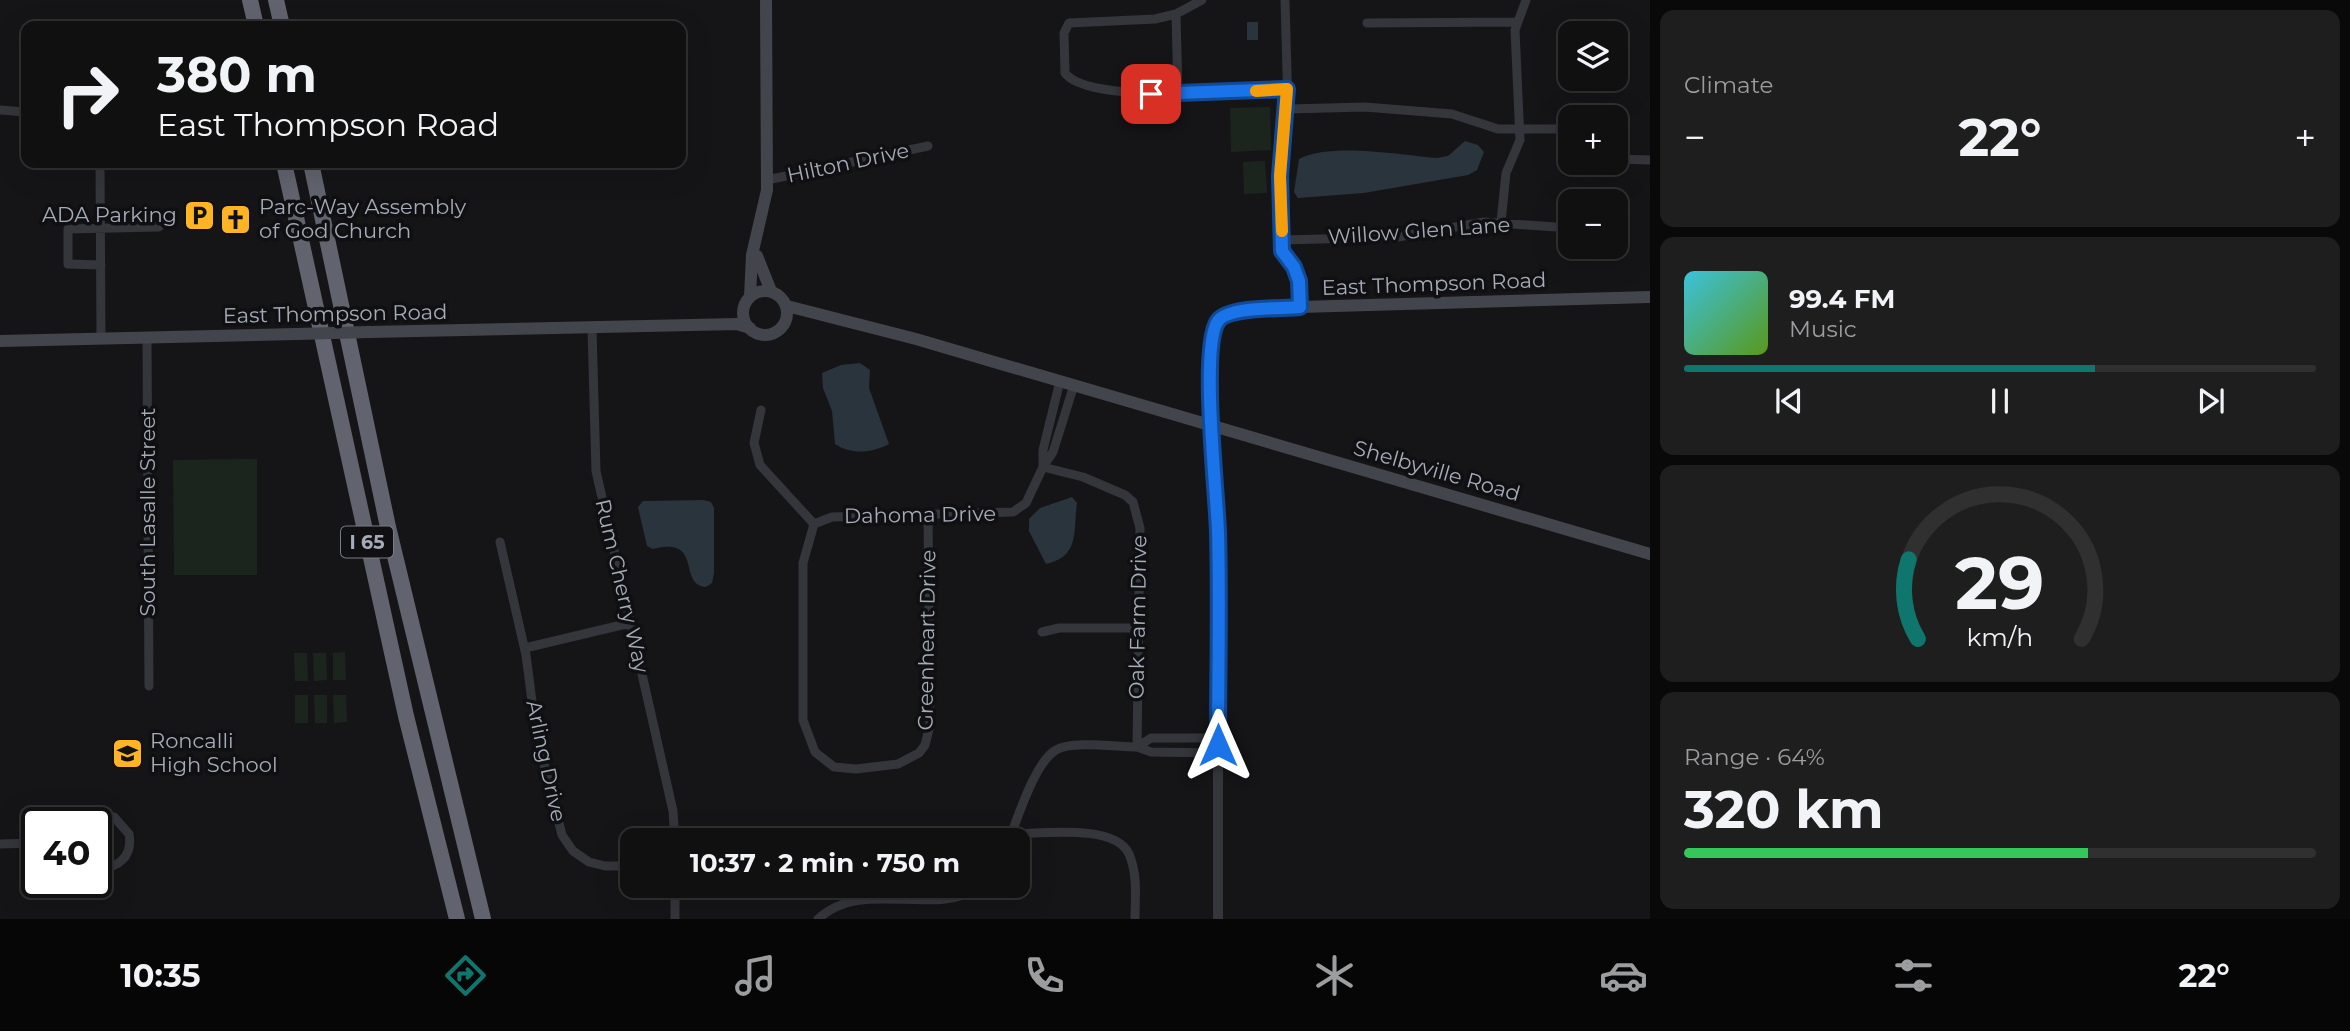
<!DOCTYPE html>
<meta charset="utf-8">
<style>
:root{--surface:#101011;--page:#1e1e1f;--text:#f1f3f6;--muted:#9c9d9f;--line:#303031;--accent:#0f766e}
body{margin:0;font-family:Montserrat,sans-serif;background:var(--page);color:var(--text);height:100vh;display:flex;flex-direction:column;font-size:26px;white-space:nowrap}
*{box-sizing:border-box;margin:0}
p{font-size:23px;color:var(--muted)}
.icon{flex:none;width:38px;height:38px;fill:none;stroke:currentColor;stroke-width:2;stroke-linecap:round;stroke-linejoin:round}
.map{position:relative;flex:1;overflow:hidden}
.drawer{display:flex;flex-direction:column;gap:10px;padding:10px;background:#090909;width:700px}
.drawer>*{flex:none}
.banner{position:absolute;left:21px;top:21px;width:665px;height:147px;border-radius:14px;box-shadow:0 7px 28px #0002,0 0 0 2px var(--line);background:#101011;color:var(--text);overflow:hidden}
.tools{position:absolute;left:1558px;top:21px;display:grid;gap:14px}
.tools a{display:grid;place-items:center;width:70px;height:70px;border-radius:14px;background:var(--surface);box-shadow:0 7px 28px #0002,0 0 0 2px var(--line);font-size:35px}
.speed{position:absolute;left:21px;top:807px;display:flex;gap:14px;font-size:35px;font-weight:700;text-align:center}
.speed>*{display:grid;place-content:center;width:91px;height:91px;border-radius:50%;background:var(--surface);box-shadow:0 7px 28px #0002,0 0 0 2px var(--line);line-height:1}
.speed .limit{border:4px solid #111;border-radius:10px;background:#fff;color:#111}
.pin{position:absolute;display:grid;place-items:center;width:60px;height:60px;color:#fff;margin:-30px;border-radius:14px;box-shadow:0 4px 10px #0006}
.me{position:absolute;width:77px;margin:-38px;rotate:0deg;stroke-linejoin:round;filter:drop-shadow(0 0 5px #0008)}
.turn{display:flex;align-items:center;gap:24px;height:147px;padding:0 21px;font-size:32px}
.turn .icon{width:91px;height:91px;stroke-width:2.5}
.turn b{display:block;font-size:49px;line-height:60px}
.big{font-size:52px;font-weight:700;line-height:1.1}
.drawer .card{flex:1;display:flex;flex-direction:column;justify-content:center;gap:10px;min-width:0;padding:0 24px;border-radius:14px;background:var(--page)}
.drawer .dial{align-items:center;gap:0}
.dial svg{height:182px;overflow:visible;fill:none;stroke:var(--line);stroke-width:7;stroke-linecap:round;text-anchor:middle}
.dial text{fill:var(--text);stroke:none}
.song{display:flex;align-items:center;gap:21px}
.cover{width:84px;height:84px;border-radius:10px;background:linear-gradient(135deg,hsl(190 70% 55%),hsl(90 70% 35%))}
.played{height:7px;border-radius:4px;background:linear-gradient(90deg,var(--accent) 65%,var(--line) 65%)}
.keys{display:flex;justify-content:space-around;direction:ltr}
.heat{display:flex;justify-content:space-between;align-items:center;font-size:38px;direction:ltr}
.charge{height:10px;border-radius:5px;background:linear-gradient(90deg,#34c759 64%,var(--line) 0)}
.trip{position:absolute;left:620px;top:828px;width:410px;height:70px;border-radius:14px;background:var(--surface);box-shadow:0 7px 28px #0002,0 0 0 2px var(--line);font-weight:700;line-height:70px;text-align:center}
.menu{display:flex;height:112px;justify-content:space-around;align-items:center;background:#060607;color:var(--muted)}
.menu .icon{width:49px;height:49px}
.menu .active{color:var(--accent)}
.menu b{font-size:32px;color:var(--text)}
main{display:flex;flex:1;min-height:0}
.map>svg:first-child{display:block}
</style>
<main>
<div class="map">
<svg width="1650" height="919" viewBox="0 0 1650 919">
<rect width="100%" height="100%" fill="#151517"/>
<!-- green -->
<path fill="#1c251d" d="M1270 107 1271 150 1231 152 1230 108Z
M1265 161 1267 193 1244 194 1243 162Z
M257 459V575H174L173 460Z
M345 652 346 680H333V653Z
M294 653H307L308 681H295Z
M313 653H326L327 680 314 681Z
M295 695H308V723H295Z
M314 695H327V723H315Z
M333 695H346L347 722 334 723Z"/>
<!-- water -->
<path fill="#2a343c" d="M1247 22H1258V40H1247Z
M1465 141 1478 145 1484 152 1477 170 1468 175 1364 193 1298 198 1294 192 1299 159C1331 142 1401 155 1437 158L1448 156Z
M860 363 870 370 869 388 889 444C871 453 852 455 835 444L832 411 823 388 822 373 841 365Z
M1072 497 1077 503C1073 533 1080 556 1046 564L1029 531V519L1040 508Z
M704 500 711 502 714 508V573L712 583 706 587C677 585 704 536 653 549L647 546 638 507 643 501Z"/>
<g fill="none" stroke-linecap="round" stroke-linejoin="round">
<!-- minor -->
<path stroke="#35363c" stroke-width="9" d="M1202 0 1176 14 1155 19 1069 23 1064 33 1065 73C1089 105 1247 91 1288 89
M1285 0 1288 109 1280 176 1282 251 1294 267 1299 281 1300 307
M1176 14 1178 94
M1367 23 1517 22
M1288 109 1365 107 1452 114 1498 129H1570
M0 110 26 112
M1615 159 1650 160
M100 163 101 339
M767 180 928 146
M1501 222 1506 173 1520 140 1515 30 1526 0
M1282 240 1398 237 1484 222 1556 227
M101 265 68 264V229L159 227
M592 329 596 471 673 811 675 840
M147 338 149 686
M1060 381 1043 450V467L1053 452 1074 385
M761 410 754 443 760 465 814 524
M814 524 832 517 1013 512 1026 503 1043 467 1083 477 1125 495 1133 502 1140 528 1137 747C1117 747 1072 740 1056 750 1035 762 1018 817 1009 840
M814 524 803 563V720L815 752 834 767 856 769 898 764 919 753 925 745 930 725 928 514
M500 542 526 655 536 732 562 835 573 851 589 862 605 866H632
M1042 632 1059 628H1139
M525 648 630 623
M1218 738H1151L1137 747 1151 752 1218 753
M86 822 98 816 114 817 129 834C133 856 118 870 96 867
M1011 834C1040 834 1115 823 1129 854 1138 875 1135 897 1135 919
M0 844 37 843
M675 886V919
M818 919C863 877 934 919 982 886"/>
<!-- tertiary -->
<path stroke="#35363c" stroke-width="10" d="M1212 426 1218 534V919"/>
<!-- secondary -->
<path stroke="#43454c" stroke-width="12" d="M757 256 771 291
M743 313a22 22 0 1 1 44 0a22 22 0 1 1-44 0Z
M750 297 752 255 767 190 766 0
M787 306 916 339 1650 554
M370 332 737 324 750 328
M0 341 297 334
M1212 426 1213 337 1218 322 1229 313 1300 307 1650 297"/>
<!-- motorway -->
<path stroke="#61646e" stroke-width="16" d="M250 0 256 26
M276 0 282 26
M284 163 406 716 457 919
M311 163 388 527 483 919"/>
<!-- secondary-bridge -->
<path stroke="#43454c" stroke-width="12" d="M297 334 370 332"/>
</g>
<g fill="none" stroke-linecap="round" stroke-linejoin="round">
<defs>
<path id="route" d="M1151 94 1287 89 1280 176 1282 251 1294 267 1299 281 1300 307C1282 309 1229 306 1218 321 1200 346 1217 494 1218 532 1220 603 1218 674 1218 745"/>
</defs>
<!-- route casing -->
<use href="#route" stroke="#114b97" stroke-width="18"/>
<!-- route -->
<use href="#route" stroke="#1a73e8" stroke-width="12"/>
<!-- slow -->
<path stroke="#f59e0b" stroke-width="12" d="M1256 91 1287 89 1280 176 1282 231"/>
</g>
<!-- icons -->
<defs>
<symbol id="parking-square" viewBox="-11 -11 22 22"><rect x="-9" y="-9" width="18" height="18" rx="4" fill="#ffb424" stroke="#101012"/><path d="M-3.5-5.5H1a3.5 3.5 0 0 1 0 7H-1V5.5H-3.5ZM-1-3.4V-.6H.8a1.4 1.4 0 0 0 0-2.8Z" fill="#111"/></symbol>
<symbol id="church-square" viewBox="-11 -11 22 22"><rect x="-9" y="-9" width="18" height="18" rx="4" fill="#ffb424" stroke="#101012"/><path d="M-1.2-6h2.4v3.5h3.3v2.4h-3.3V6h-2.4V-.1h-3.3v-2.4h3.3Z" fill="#111"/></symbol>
<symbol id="school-square" viewBox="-11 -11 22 22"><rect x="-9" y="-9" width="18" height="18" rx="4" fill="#ffb424" stroke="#101012"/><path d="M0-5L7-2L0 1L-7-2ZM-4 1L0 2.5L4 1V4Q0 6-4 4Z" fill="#111"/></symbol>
</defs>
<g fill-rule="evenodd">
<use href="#parking-square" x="182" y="198" width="35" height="35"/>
<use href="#church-square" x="218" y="202" width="35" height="35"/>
<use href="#school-square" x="110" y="736" width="35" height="35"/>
</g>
<g text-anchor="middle" stroke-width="7" stroke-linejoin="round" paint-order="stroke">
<!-- shield labels -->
<rect fill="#101012" stroke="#787c86" stroke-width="2" x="341" y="526.5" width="52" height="31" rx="5"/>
<g font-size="19" font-weight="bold" fill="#a5abb8">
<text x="367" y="549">I 65</text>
</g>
<!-- street labels -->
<g font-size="21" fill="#a5abb8" stroke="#101012">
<text transform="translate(848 163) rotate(-12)" y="7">Hilton Drive</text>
<text transform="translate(1419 231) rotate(-4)" y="7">Willow Glen Lane</text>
<text transform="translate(1434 284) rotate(-2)" y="7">East Thompson Road</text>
<text transform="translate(335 314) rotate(-1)" y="7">East Thompson Road</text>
<text transform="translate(1437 471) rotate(16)" y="7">Shelbyville Road</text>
<text transform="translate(148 512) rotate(-90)" y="7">South Lasalle Street</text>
<text transform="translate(920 515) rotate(-1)" y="7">Dahoma Drive</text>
<text transform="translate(622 586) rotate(77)" y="7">Rum Cherry Way</text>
<text transform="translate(1138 617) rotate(-89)" y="7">Oak Farm Drive</text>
<text transform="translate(927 640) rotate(-89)" y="7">Greenheart Drive</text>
<text transform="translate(546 761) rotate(78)" y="7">Arling Drive</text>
</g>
<!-- poi labels -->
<g font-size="21" fill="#a5abb8" stroke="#101012" text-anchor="start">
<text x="259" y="214">Parc-Way Assembly<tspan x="259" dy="24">of God Church</tspan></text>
<text x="177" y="222" text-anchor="end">ADA Parking</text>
<text x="150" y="748">Roncalli<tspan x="150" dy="24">High School</tspan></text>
</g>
</g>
</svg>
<div class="tools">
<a><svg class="icon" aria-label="layers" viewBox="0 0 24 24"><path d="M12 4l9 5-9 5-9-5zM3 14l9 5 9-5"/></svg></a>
<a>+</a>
<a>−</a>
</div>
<div class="speed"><div class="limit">40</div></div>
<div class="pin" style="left:1151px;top:94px;background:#d93025"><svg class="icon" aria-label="arrive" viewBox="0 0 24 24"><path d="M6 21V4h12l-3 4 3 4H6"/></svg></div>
<svg class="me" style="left:1218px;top:745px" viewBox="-20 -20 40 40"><path d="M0-17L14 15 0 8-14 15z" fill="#1a73e8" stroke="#fff" stroke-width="4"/></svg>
<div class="trip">10:37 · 2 min · 750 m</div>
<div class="banner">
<div class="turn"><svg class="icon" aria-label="right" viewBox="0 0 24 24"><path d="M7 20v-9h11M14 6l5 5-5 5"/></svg><div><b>380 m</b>East Thompson Road</div></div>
</div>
</div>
<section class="drawer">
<div class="card"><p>Climate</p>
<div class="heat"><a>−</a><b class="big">22°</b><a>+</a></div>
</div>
<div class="card">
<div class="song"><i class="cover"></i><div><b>99.4 FM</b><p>Music</p></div></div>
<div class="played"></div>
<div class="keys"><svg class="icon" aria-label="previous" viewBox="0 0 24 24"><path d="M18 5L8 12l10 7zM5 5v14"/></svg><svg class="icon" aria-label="pause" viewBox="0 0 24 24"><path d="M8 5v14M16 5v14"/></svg><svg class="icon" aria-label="next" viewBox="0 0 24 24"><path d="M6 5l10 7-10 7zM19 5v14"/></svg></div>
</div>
<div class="card dial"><svg viewBox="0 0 100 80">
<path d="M14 69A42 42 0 1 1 86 69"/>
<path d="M14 69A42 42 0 0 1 10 34" stroke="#0f766e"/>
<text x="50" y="56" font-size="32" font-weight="700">29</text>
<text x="50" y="72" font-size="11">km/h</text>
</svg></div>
<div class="card"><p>Range · 64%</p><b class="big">320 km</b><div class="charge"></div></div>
</section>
</main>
<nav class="menu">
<b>10:35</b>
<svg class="icon active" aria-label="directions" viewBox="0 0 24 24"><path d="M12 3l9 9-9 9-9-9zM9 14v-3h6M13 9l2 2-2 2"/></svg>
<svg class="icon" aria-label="music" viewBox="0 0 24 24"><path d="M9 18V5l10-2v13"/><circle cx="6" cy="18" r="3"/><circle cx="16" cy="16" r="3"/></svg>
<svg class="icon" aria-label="phone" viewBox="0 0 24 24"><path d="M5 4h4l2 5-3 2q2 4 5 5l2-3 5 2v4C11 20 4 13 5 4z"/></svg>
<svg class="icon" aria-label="climate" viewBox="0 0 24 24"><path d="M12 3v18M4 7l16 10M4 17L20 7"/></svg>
<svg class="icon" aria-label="car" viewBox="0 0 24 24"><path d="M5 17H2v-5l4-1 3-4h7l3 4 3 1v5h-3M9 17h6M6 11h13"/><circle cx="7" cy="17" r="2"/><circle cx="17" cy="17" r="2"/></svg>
<svg class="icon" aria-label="filters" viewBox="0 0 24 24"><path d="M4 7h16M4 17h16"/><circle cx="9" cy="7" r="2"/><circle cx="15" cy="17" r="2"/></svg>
<b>22°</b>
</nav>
